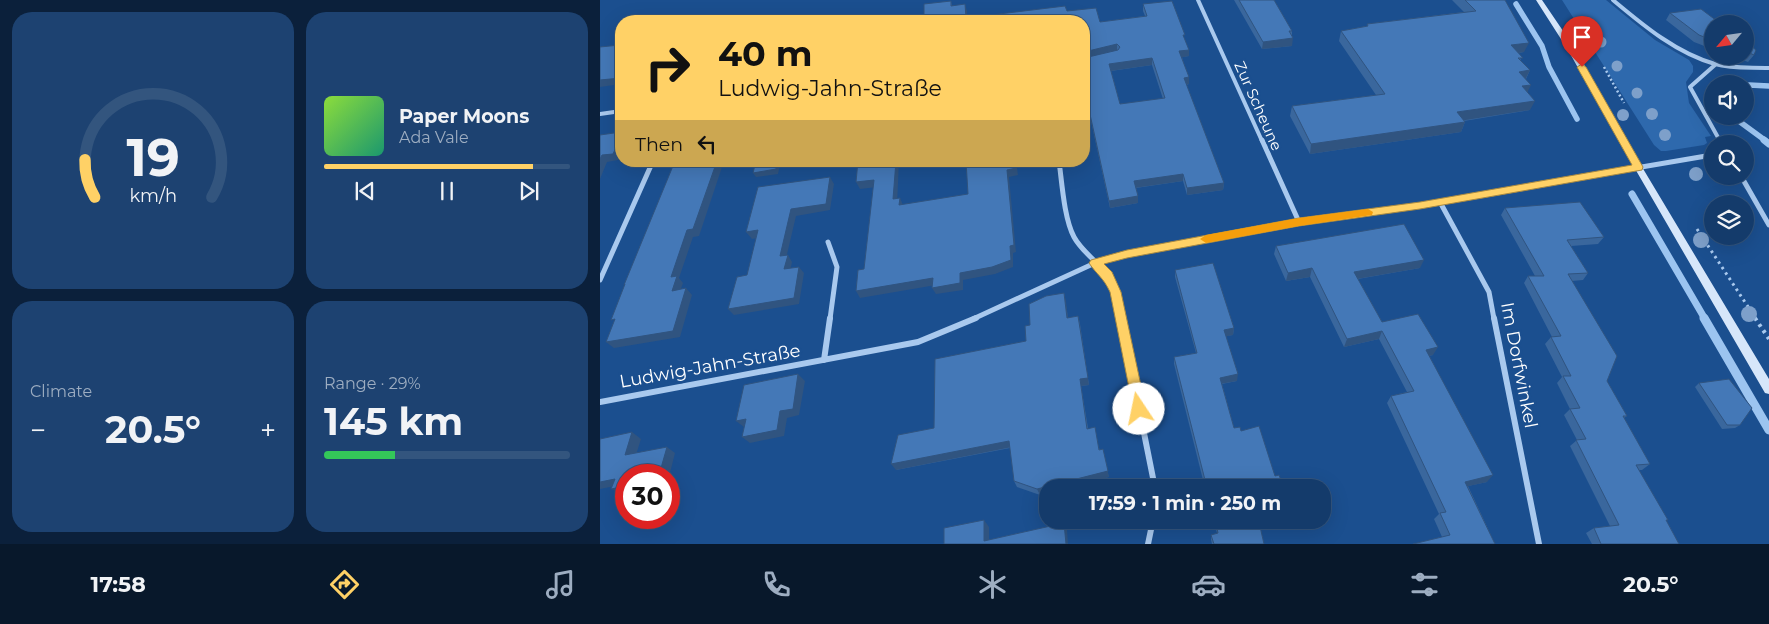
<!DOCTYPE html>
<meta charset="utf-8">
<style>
:root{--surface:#143b6b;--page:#1d4271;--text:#f1f3f6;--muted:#9dadc1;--line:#33557e;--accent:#ffd166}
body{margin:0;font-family:Montserrat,sans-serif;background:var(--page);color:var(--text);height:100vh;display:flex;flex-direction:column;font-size:19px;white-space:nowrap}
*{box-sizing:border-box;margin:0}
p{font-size:16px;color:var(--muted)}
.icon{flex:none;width:28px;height:28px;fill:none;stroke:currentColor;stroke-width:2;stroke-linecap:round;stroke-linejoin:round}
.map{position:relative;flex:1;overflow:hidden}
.sheet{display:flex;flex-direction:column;gap:12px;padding:12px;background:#0b203b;width:600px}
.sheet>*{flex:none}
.guide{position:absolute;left:15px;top:15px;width:475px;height:152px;border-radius:20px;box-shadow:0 5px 20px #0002,0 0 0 1px var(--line);background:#ffd166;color:#111;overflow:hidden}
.needle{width:32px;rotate:241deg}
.buttons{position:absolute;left:1104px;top:15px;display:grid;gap:10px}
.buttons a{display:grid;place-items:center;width:50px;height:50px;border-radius:50%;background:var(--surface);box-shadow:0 5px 20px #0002,0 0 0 1px var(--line);font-size:25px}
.speed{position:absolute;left:15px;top:464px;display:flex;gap:10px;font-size:25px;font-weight:700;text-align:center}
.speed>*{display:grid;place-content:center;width:65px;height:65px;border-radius:50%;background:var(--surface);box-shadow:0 5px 20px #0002,0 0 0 1px var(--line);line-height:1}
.speed .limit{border:8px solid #d22;background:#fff;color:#111}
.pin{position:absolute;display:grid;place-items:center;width:42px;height:42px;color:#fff;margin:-51px -21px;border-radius:50% 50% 50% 0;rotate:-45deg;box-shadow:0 0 5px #0007}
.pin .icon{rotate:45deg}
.me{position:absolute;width:55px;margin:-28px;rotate:349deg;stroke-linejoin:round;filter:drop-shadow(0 0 4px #0008)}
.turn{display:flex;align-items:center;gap:18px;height:105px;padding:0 20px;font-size:22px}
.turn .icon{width:65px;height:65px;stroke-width:2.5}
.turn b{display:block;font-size:35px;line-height:42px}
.then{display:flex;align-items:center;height:48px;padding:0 20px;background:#0003;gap:10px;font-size:19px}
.big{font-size:38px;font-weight:700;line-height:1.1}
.sheet .widget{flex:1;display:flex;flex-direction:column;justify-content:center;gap:8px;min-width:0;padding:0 18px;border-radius:20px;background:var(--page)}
.sheet .dial{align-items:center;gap:0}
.dial svg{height:130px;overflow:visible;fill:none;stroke:var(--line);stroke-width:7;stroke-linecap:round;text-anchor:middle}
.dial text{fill:var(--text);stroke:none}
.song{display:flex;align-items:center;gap:15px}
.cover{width:60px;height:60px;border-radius:8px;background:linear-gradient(135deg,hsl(90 70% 55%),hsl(160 70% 35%))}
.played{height:5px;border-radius:2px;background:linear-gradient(90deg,var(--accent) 85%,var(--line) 85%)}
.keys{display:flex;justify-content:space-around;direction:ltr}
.heat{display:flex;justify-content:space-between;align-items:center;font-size:28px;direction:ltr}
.charge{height:8px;border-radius:4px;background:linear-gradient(90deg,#34c759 29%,var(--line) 0)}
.sheet .tiles{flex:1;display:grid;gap:12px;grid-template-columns:repeat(2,1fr)}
.trip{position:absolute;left:439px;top:479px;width:292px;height:50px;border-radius:20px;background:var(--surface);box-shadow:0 5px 20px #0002,0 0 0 1px var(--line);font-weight:700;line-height:50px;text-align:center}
.dock{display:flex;height:80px;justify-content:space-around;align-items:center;background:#08182b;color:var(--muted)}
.dock .icon{width:35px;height:35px}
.dock .current{color:var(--accent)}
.dock b{font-size:22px;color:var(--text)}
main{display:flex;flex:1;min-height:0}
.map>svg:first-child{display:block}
</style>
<main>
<section class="sheet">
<div class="tiles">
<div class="widget dial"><svg viewBox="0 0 100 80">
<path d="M14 69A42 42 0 1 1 86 69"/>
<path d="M14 69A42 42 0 0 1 8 46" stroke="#ffd166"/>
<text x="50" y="56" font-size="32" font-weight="700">19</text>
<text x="50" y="72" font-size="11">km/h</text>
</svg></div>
<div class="widget">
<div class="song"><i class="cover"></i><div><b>Paper Moons</b><p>Ada Vale</p></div></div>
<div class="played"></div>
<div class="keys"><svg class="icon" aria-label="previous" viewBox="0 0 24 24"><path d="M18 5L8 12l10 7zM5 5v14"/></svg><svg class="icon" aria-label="pause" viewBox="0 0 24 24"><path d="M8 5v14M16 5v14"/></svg><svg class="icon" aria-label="next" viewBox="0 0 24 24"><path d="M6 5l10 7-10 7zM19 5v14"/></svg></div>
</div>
<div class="widget"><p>Climate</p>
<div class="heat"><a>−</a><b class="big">20.5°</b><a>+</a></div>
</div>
<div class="widget"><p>Range · 29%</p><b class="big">145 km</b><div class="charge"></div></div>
</div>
</section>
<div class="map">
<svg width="1169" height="544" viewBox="0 0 1169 544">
<rect width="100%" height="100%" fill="#1b4f8f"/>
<!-- green -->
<path fill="#2e69ad" d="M962 0H1006L1055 40 1089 60 1093 66V72L1086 82 1089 103 1111 136 1105 137 1107 143 1104 145 1066 151H1061L1054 145Z"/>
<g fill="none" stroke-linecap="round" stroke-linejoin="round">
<!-- stream-far2 -->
<path stroke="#9cc4f0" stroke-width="5.5" d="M916 4 942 46 949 67 977 119
M1145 93 1149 85 1169 86
M1136 116V119L1166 141"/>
<!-- stream-far1 -->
<path stroke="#9cc4f0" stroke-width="7" d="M1164 140 1169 144
M1032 194 1105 319"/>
<!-- stream -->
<path stroke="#9cc4f0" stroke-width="9" d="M1104 318 1169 430"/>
<!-- path-far2 -->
<path stroke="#a9c9ee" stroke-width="2.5" stroke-dasharray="2 2.5" stroke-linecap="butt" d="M1004 67 1024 103"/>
<!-- path-far1 -->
<path stroke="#a9c9ee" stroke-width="3" stroke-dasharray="2.5 4" stroke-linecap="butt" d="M1097 229 1156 319"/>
<!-- path -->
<path stroke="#a9c9ee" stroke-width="4" stroke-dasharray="3 4.5" stroke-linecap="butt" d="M1155 318 1169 339"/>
<!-- street-far2 -->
<path stroke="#a9c9ee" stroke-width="4" d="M598 0 662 141
M1013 0C1043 25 1076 53 1115 64 1132 69 1151 67 1169 68
M1116 64 1090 87 1120 141
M0 114 21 111"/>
<!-- street-far1 -->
<path stroke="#a9c9ee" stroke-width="5" d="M662 140 699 222
M1120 140 1122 144
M459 161C462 183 464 218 474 237 482 252 498 262 508 275 517 287 519 305 521 319
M1141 176 1169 225
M840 202 889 292 894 319
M228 242 237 267 230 319
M0 280 53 161
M373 319 495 263 527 254 699 222 819 205 1112 155"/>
<!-- street -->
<path stroke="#a9c9ee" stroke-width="6" d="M521 318 555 488
M894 318 939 544
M224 360 230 318
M0 402 318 342 376 318
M548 544 553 520"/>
<!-- secondary -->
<path fill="#d6e6fa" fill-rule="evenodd" d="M936 0H942L976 50 1042 167 1169 379V394L1165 393 1034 167 968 50Z"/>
</g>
<!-- trees -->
<g fill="#7ea0ca">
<circle cx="987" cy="22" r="5"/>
<circle cx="971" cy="29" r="5"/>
<circle cx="1001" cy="42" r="5.5"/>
<circle cx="1017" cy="66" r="5.5"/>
<circle cx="1037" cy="93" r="5.5"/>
<circle cx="1052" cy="114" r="6"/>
<circle cx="1023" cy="115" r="6"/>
<circle cx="1065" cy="135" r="6"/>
<circle cx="1096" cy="174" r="7"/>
<circle cx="1101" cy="240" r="8"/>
<circle cx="1149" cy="314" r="8"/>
</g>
<!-- wall -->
<path fill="#3a679d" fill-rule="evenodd" d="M634 0H674L692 31V46L662 49Z
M852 0H905L924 52 919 53 921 61 930 70 926 79 930 110 864 121 865 122 861 132 710 154 690 116 692 106 776 95 739 41 741 31 767 26V24L864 12Z
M351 1 352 6 367 11V17L467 11 500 22 545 16 543 11V4L585 41 589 50V56L582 57 589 84 586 85 624 183 623 190 587 195 583 181 536 188 538 196V203L510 208 484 89V21H324ZM552 65 563 99 520 104 511 71Z
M1070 13 1112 24V49L1094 42 1066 20Z
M1145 41 1154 55 1148 62 1133 56H1145Z
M905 208 1004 237 998 244 971 246 988 273 983 280 972 281 1007 381 1027 416 1024 418 1050 464 1042 470H1039L1079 544H992L986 533 994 528 1010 526 970 446 977 440 964 415 970 409 957 383 962 377 945 344 951 337H952L924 283 928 276H935L901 215Z
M676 246 820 268 758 279 782 322 833 355 829 356 887 482 868 486 895 544 842 537 834 519 839 514 787 403 791 396 807 392 779 339 744 347 710 277 686 281 674 254Z
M575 270 634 328 633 335 626 336 637 381 622 384 634 428 641 431 684 488H605L574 364V357L596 353 575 277Z
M464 293 468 318 478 316 480 324 489 385 481 386 488 428 500 450 509 477 448 488V493L440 495 417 487 414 481 410 448 296 470 334 428 426 341 430 325Z
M1099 383 1140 425 1135 428 1122 429 1095 387Z
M613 520H680L679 522 660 527 664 544H612L611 540V535L617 533Z"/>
<!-- shaded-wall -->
<path fill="#305480" d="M365 4 367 11V21L366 18Z
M693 38 692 46 662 49 663 42Z
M929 43 924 52 907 55 911 45Z
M517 44V51L484 59V52Z
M589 50V56L579 58V51Z
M552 58V65L510 71 509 64Z
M930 70 925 80 919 72Z
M589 77V84L584 85V78Z
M21 78V84L0 87V80Z
M931 85 926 95 922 86Z
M935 101 930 110 853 122 857 112Z
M865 122 861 132 710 154 711 144Z
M21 136V154L18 160 7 162 0 179V159L2 155Z
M117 161H124L99 236 93 237 79 278 83 283 78 297 72 291 71 277 87 230Z
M177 161H181L178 174 156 177 153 173Z
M296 161H299L297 206 293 199Z
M415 161H419L420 167 417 168 418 175 409 177 416 252 413 253V267L395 274 363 280V290L336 294 332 288 360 273 407 170Z
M583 174V181L534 188V181Z
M230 177 234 184 230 210 196 216 185 263 180 256 191 209Z
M274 180 277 187 260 189 256 182Z
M624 183 623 190 587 195V188Z
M538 196V203L510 208 509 201Z
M300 198 303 205H299Z
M158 230 163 237 152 239 146 232Z
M188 255 192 262 189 276 184 269Z
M824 260 820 268 751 280 754 272Z
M199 267 204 273 199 304 134 315 128 309Z
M712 268 710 277 686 281 688 273Z
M333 278 336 285 260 298 256 291Z
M86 288 92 295 80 337 14 348 6 342Z
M464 293 466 301 469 326 467 318Z
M478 316 489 385 481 386 488 435 487 429 480 379Z
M634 328 633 335 623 337 624 330Z
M782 331 779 339 744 347 747 339Z
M838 347 833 355 821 358 826 350Z
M198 374 205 381 199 415 187 418 184 436 150 443 142 437 180 411Z
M638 374 637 381 620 384V378Z
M146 419 144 427 136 421Z
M32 432 41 439 34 461 25 455Z
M409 441 412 447 296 470 291 464Z
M67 447 75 453 69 477V475H59Z
M503 449 509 477 468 488H448V493L440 495 437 489Z
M893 475 887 482 860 488 865 482Z
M15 479 25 484 0 489V482Z
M26 486V493L22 494 11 489Z
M384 520 389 527V544L384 541Z
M668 520H680L679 522 657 527 659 522Z
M464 523 467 530 468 544H466Z"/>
<!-- building -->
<path fill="#4478b7" stroke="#305480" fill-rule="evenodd" d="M639 0H674L692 31H689L693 38 663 42Z
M865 0H905L929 43 911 45 923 58H918L930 70 919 72 931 85 922 86 935 101 857 112 865 122 711 144 692 106 785 94 741 31 768 26 767 24 876 11Z
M351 1V6L365 4 366 18 465 6 467 11 496 8 500 22 547 16 543 4 572 1 585 35H583L589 50 579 51 589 77 584 78 624 183 587 188 583 174 534 181 538 196 509 201 484 87V58L518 50 520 47 517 44 484 52V21H324V4ZM552 58 565 98 520 104 509 64Z
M1101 9 1121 24H1112V40L1099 35 1070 13Z
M1145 41 1156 50 1154 55 1145 51Z
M20 45 18 49H21V78L0 80V47Z
M21 132V136L13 154 2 155 0 159V135Z
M75 161H117L93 229 87 230 71 277 77 276 72 291 86 288 73 331 6 342 15 319 11 320 25 284 24 285Z
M156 161H177L176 169 153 173Z
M258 161H296L293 199 300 198 299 205 368 194 366 161H415L416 168 407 170 414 245 410 246 411 260 392 267 360 273V283L332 288 333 278 256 291 258 270 264 269 274 180 256 182Z
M230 177 226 204 191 209 180 256 188 255 184 269 199 267 194 298 128 309 137 277 147 275 158 230 146 232 158 187Z
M980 202 1004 237 967 240 988 273 968 274 1017 356 1007 381 1027 416H1023L1050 464 1036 465 1068 520H1066L1079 544H1001L994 528 1019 525 976 440 986 439 970 409 980 408 963 376H971L951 337 961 336 928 276H944L905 208Z
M804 224 824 260 754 272 782 322 818 314 838 347 826 350 893 475 865 482 895 544H813L850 535 840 513 846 512 791 396 814 391 782 331 747 339 712 268 688 273 676 246Z
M613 263 634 328 624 330 638 374 620 378 634 428 640 427 641 431 659 426 675 476 679 475 684 488H607L574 357 597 353 575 270Z
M464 293 467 318 478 316 488 378 480 379 487 429 495 427 499 450 503 449 508 471 437 489 414 481 409 441 291 464 298 435 334 428 335 359 426 341 425 326 430 325 429 304 446 296Z
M198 374 193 409 180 411 177 430 142 437 146 419 136 421 144 385Z
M1129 379 1152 408 1140 425H1127L1099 383Z
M32 432 25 455 67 447 59 475H26V486L11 489 15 479 0 482V439Z
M384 520V541L464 523 466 544H344V528Z
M615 520H668L659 522 664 544H614L611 535 618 533Z"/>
<!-- route -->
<path fill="#ffd166" stroke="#a68842" d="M982 64 986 67 1043 167 1042 170 820 209 699 226 527 258 504 264 512 272 521 292 546 409 544 413 539 415 534 413 510 292C503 277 497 275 489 263L491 260 527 250 699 218 820 202 1032 165 977 67Z"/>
<!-- slow -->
<path fill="#f59e0b" d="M768 209 773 212 772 215 699 226 606 243 600 239 606 235 699 218Z"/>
<g text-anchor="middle" stroke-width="5" stroke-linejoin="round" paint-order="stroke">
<!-- far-street labels -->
<g font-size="15" fill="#fff" stroke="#1b4f8f">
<text transform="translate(658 106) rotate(66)" y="5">Zur Scheune</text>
</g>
<!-- street labels -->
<g font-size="18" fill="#fff" stroke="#1b4f8f">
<text transform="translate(919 365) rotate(79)" y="6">Im Dorfwinkel</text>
<text transform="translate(110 366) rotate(-10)" y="6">Ludwig-Jahn-Straße</text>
</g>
</g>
</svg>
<div class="buttons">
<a><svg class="needle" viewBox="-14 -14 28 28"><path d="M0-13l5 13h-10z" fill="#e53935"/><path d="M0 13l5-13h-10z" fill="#9dadc1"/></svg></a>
<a><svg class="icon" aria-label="sound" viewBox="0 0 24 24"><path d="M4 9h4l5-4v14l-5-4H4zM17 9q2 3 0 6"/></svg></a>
<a><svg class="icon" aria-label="search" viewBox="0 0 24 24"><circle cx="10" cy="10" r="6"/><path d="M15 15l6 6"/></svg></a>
<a><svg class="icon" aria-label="layers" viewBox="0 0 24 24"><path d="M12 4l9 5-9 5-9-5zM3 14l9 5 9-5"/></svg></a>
</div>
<div class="speed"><div class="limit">30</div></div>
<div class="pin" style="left:982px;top:67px;background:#d93025"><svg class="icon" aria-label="arrive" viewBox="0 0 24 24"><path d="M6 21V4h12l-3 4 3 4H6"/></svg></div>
<svg class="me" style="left:539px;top:409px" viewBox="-20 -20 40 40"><circle r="19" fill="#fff"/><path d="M0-13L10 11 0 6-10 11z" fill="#ffd166"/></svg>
<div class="trip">17:59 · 1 min · 250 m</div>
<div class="guide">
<div class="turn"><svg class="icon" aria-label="right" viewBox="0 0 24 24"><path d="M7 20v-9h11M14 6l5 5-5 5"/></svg><div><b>40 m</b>Ludwig-Jahn-Straße</div></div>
<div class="then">Then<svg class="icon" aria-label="left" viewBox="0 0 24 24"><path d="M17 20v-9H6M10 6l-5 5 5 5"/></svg></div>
</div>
</div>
</main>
<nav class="dock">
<b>17:58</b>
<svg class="icon current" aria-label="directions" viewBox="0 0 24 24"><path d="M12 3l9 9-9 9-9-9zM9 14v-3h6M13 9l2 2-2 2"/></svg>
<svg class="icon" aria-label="music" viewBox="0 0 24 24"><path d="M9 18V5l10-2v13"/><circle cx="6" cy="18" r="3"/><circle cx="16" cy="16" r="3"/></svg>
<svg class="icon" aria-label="phone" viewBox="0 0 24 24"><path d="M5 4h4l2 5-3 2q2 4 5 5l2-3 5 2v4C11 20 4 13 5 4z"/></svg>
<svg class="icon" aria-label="climate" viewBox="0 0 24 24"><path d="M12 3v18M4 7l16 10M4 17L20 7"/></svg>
<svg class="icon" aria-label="car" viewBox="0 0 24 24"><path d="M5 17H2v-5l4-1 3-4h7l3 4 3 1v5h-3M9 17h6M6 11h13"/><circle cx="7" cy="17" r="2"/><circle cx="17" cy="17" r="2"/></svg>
<svg class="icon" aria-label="filters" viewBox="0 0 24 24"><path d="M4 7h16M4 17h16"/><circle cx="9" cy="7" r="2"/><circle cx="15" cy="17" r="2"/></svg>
<b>20.5°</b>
</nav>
